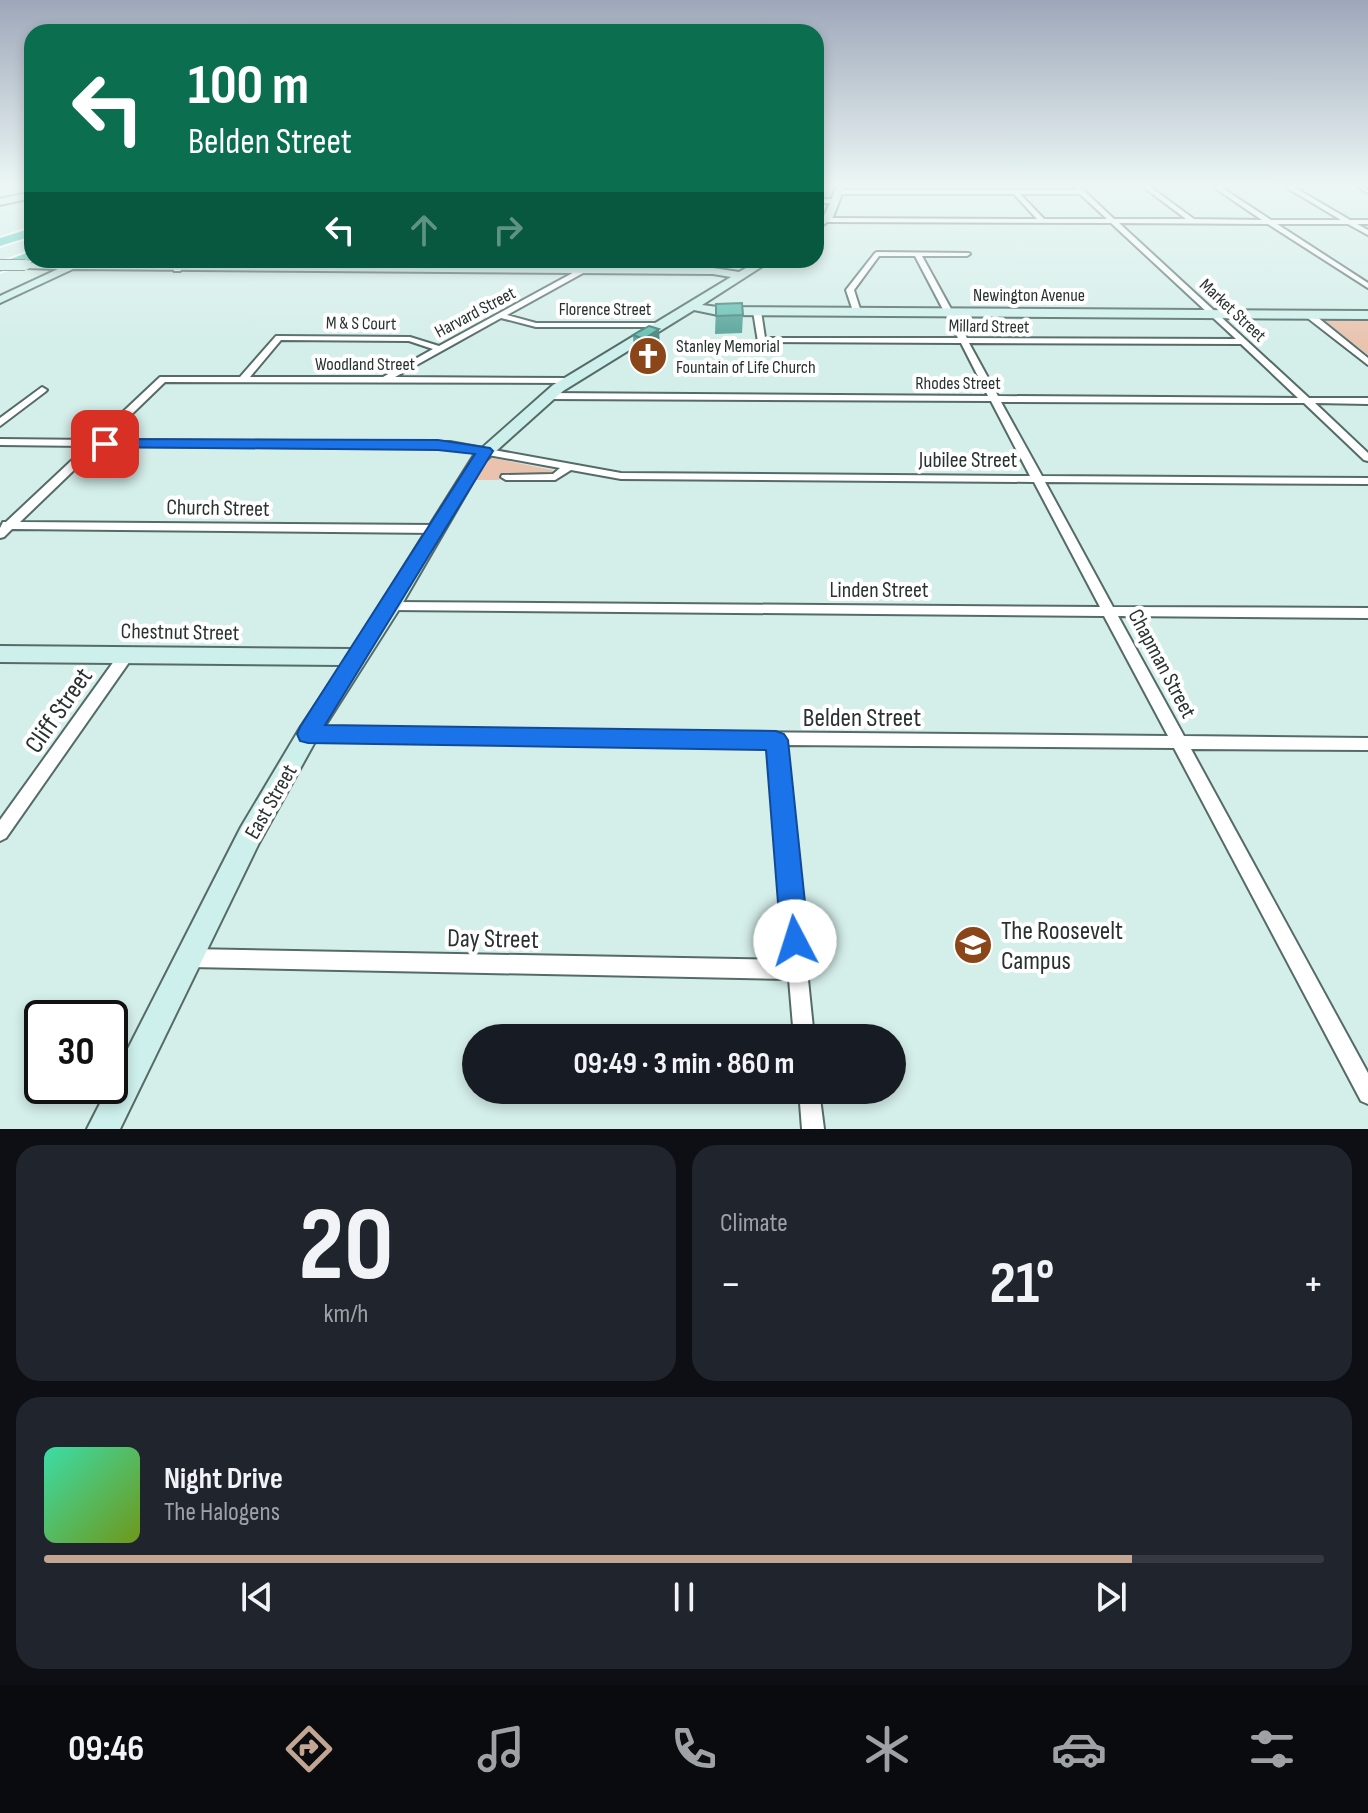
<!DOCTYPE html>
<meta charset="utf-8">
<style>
:root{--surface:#171b24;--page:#20242c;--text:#f1f3f6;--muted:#9ea1a6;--line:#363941;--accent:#c3a593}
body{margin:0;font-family:"Sofia Sans Condensed",sans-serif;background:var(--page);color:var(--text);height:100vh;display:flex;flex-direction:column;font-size:30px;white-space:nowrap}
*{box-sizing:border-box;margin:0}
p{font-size:26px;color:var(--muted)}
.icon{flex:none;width:44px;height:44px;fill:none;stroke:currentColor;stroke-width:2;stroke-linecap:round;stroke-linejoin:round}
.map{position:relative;height:1129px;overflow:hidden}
.drawer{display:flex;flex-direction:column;gap:16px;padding:16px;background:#0d0f14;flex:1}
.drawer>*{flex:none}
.banner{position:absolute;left:24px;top:24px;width:800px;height:244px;border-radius:24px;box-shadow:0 4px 12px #0003;background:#0b6e4f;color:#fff;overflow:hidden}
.speed{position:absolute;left:24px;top:1000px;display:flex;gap:16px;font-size:40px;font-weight:700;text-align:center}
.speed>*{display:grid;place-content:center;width:104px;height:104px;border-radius:50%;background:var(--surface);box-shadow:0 4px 12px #0003;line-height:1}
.speed .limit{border:4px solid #111;border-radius:12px;background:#fff;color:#111}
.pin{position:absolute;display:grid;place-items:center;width:68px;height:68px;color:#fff;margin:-34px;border-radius:16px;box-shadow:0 4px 12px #0006}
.me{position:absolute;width:88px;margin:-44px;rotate:355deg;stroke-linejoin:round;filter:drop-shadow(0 0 6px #0008)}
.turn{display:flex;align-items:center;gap:28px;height:168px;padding:0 32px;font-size:36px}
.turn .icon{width:104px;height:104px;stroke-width:2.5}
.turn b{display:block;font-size:56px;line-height:68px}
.lanes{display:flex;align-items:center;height:76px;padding:0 32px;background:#0003;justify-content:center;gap:40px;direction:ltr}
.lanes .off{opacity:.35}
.big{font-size:60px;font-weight:700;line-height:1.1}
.drawer .widget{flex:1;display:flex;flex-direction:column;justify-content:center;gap:12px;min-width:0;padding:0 28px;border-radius:24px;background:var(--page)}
.drawer .dial{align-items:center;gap:0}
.dial b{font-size:104px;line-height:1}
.song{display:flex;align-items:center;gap:24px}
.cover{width:96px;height:96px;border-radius:12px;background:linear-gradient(135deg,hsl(160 70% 55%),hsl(80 70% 35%))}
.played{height:8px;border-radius:4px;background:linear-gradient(90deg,var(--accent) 85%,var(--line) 85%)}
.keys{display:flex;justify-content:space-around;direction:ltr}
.heat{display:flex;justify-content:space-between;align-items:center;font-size:44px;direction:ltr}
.drawer .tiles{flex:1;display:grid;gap:16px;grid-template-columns:1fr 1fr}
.widget:last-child{grid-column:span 2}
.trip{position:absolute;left:462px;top:1024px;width:444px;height:80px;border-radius:40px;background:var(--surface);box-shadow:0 4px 12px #0003;font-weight:700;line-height:80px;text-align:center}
.dock{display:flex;height:128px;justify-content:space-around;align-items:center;background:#090b0e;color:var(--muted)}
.dock .icon{width:56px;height:56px}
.dock .current{color:var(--accent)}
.dock b{font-size:36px;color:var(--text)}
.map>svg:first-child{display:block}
</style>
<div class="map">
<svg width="1368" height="1129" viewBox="0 0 1368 1129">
<rect width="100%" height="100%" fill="#d4eee9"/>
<!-- green -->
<path fill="#e9c3ae" d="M1319 317 1368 318V355Z
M489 457 552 470 554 472 547 474 502 473 499 480H472Z"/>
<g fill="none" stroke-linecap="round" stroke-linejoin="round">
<defs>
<path id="street" d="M1072 186H1079L1114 219H1186L1142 186H1149L1194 219 1262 220 1212 186H1219L1271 220H1341L1284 186H1292L1350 220H1368V224H1357L1368 230V235L1348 224H1277L1368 283V288L1268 224 1119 223 1309 398H1368V404L1315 403 1368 453V461L1364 460 1304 403 1001 402 1042 476 1368 478V484L1045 482 1113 607 1368 608V618L1118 616 1184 736 1368 738V750L1191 749 1368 1073V1104L1361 1101 1174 748 784 745 814 1038H794L789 979 190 967 183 965 181 958 183 951 190 949 787 960 769 745 308 740 303 738 301 734 303 730 308 728 1168 736 1104 616 391 610 387 609 385 606 387 603 391 602 1100 607 1034 482 621 479 571 470 555 480H506L501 477 502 475 553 474 560 468 450 448 99 446 20 522 436 525 442 529 436 533 12 529 4 537 0 538V528L3 522H6L87 446 0 445V439L93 440 160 377H240L276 336H279L410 337 439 346 580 269 584 271 583 273 507 315 536 323H661L665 325 661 327H536L501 318 395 377 568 378 571 379V383L165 382 105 440 450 442 621 473 1030 476 991 401 547 399 542 396 547 393 988 396 961 343 758 342 753 311 757 309 761 311 765 338H958L915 256H879L854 290 861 312 854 314 846 290 875 253 877 252 969 253 970 254 967 256H922L967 338 1236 339 1111 223 826 222 823 220 826 218 1037 219 1014 194H838L835 192 838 190H1076ZM1020 194H1080L1107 219H1044ZM281 340 409 341 433 349 383 377H250ZM969 343 1241 344 1298 398 998 396Z
M1356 186 1368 189V193Z
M816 199H835L838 201 835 203H816Z
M185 260H192L180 271H174V267Z
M539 260H546L534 271H528V267Z
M640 260H648L629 273H623V269Z
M1305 312H1311L1368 358V365L1305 316Z
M42 387 47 390 45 392 0 426V418Z
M127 649 132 650 134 654 132 658 6 838 0 841V820L122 650Z
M799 1090H819L824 1129H802Z"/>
<path id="secondary" d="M837 186H845L833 217 816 231V223L824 216Z
M32 192V198L0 205V199Z
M760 260H772L702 305 718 307 1368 311V319L718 315 694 310 563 391 485 461 398 611 316 740 259 843 120 1129H87L241 827 300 728 342 665 0 662V646L352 649 474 455 553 385 731 277 713 274 73 269 0 303V296L58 269 25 268 21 267V263L713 268 739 272Z"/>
<path id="highway" d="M32 228V236L0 246V238Z
M32 251V260L0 272V263Z"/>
</defs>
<!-- street casing -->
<use href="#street" stroke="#556b68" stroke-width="4"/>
<!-- secondary casing -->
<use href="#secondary" stroke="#556b68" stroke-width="4"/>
<!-- highway casing -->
<use href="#highway" stroke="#fff" stroke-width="4"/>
<!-- street -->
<use href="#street" fill="#fff" fill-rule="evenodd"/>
<!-- secondary -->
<use href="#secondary" fill="#cef0ec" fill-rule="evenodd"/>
<!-- highway -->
<use href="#highway" fill="#5acdbe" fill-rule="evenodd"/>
<defs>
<path id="secondary-bridge" d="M0 265H25"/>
</defs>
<!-- secondary-bridge casing -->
<use href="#secondary-bridge" stroke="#556b68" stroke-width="12" stroke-linecap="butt"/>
<!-- secondary-bridge -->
<use href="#secondary-bridge" stroke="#cef0ec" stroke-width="10"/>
</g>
<!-- wall -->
<path fill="#59a49a" d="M716 304 743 315 742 333 715 334Z
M649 326 660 348 645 357 634 354 633 335Z"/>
<!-- shaded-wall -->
<path fill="#49867d" d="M659 329 660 348 645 357 644 339Z"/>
<!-- building -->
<path fill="#68bfb3" stroke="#49867d" stroke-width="2" d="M742 303 743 315 716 316V304Z
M649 326 659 329 644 339 633 335Z"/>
<!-- sky -->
<linearGradient id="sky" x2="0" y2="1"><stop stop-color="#9ea7b9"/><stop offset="0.54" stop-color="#ecf7f5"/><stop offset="1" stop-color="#ecf7f5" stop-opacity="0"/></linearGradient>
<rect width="1368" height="344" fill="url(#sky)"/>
<!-- route -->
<path fill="#1a73e8" stroke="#114b97" stroke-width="2" d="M105 439 438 440 490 448 493 451 325 725 776 731 784 734 788 740 809 941 805 951 795 955 785 951 781 941 766 750 308 743 300 741 297 734 300 727 475 454 438 450 100 447 98 444Z"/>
<!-- icons -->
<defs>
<symbol id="church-disc" viewBox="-11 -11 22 22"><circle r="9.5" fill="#8a4619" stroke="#fff"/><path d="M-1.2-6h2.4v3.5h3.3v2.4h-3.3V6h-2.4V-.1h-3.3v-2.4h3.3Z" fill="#fff"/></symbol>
<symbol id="school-disc" viewBox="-11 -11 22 22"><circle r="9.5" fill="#8a4619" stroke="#fff"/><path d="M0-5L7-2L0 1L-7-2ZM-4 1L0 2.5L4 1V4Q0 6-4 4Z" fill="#fff"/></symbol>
</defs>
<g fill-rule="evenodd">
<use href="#church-disc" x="626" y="334" width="44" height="44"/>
<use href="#school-disc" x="951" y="923" width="44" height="44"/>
</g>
<g text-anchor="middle" stroke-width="8" stroke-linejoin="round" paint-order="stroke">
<!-- far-street labels -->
<g font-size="18" fill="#283230" stroke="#fff">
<text x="1029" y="301">Newington Avenue</text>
<text x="605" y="315">Florence Street</text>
<text transform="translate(1233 310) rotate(43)" y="6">Market Street</text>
<text transform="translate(475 312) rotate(-28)" y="6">Harvard Street</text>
<text transform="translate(361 323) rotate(1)" y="6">M &amp; S Court</text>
<text transform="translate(989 326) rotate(1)" y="6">Millard Street</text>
<text x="365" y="370">Woodland Street</text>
<text x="958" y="389">Rhodes Street</text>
</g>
<!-- far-poi labels -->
<g font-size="18" fill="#283230" stroke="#fff" text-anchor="start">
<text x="676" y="352">Stanley Memorial<tspan x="676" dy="21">Fountain of Life Church</tspan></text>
</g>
<!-- street labels -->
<g font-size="22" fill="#283230" stroke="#fff">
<text x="968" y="467">Jubilee Street</text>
<text transform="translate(218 507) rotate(1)" y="8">Church Street</text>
<text x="879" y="597">Linden Street</text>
<text transform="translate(180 631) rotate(1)" y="8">Chestnut Street</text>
<text transform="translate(1163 663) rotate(62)" y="8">Chapman Street</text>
<text transform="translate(270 801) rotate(-60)" y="8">East Street</text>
</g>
<!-- near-street labels -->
<g font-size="26" fill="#283230" stroke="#fff">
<text transform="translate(58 710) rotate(-55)" y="9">Cliff Street</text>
<text x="862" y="726">Belden Street</text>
<text transform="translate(493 938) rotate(1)" y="9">Day Street</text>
</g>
<!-- near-poi labels -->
<g font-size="26" fill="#283230" stroke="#fff" text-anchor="start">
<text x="1001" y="939">The Roosevelt<tspan x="1001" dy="30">Campus</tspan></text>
</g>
</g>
</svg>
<div class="speed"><div class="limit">30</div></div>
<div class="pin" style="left:105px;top:444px;background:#d93025"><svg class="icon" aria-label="arrive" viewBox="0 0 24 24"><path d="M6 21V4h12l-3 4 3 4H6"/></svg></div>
<svg class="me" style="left:795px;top:941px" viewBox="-20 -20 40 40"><circle r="19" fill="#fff"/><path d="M0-13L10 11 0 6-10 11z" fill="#1a73e8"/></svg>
<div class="trip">09:49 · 3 min · 860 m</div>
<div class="banner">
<div class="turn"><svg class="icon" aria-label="left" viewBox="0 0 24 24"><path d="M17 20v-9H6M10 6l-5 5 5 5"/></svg><div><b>100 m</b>Belden Street</div></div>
<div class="lanes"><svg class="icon" aria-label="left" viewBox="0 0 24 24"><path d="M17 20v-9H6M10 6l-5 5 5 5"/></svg><svg class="icon off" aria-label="ahead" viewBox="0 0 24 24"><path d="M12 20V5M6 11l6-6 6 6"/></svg><svg class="icon off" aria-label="right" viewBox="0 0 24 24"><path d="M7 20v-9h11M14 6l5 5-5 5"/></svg></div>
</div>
</div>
<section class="drawer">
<div class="tiles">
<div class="widget dial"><b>20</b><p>km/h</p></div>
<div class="widget"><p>Climate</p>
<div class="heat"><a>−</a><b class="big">21°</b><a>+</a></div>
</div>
<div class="widget">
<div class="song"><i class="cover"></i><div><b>Night Drive</b><p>The Halogens</p></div></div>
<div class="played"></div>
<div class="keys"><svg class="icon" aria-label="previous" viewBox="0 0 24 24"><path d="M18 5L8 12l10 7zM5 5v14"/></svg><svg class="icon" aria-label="pause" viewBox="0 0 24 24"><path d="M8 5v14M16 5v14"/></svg><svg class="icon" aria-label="next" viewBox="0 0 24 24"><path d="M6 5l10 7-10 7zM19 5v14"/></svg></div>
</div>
</div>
</section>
<nav class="dock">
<b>09:46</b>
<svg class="icon current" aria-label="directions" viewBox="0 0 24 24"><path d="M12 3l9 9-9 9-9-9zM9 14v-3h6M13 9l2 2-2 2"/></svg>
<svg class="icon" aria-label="music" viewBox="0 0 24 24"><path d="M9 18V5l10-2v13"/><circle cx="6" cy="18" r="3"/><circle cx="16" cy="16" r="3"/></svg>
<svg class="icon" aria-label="phone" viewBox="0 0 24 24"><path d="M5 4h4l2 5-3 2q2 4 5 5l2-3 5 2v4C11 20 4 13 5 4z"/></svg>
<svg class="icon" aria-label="climate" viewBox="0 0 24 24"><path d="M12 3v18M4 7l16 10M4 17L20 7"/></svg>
<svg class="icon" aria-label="car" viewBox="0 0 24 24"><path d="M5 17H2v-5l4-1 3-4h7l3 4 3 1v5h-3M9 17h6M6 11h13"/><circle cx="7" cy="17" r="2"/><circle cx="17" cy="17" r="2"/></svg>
<svg class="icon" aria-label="filters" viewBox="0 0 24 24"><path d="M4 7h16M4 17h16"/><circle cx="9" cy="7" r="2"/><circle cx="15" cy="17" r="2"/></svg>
</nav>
